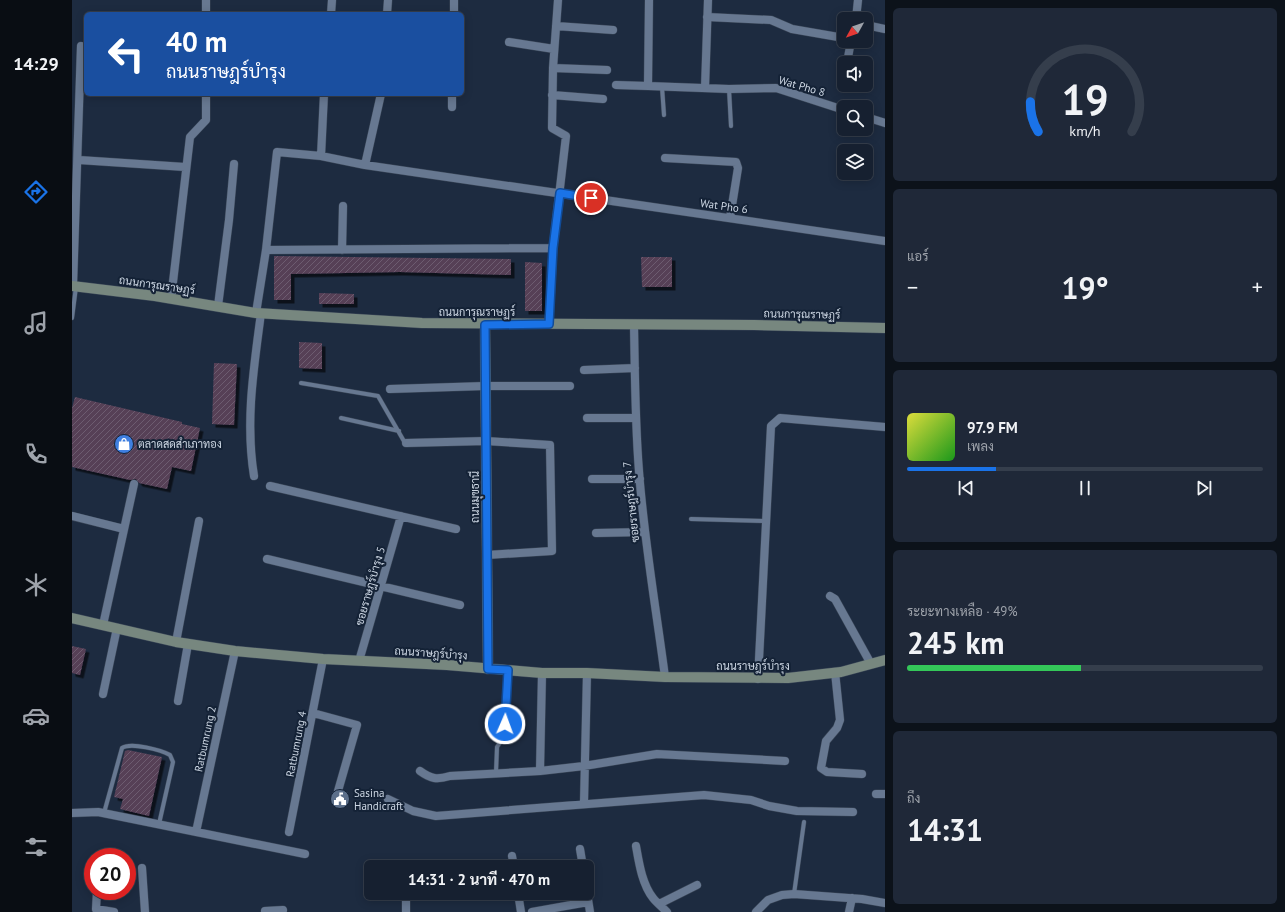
<!DOCTYPE html>
<html lang="th">
<meta charset="utf-8">
<style>
:root{--surface:#162030;--page:#1f2838;--text:#f1f3f6;--muted:#9ea3ab;--line:#353e4c;--accent:#1a73e8}
body{margin:0;font-family:"PT Sans",Sarabun,sans-serif;background:var(--page);color:var(--text);height:100vh;display:flex;flex-direction:column;font-size:15px;white-space:nowrap}
*{box-sizing:border-box;margin:0}
p{font-size:13px;color:var(--muted)}
.icon{flex:none;width:22px;height:22px;fill:none;stroke:currentColor;stroke-width:2;stroke-linecap:round;stroke-linejoin:round}
.map{position:relative;flex:1;overflow:hidden}
.drawer{display:flex;flex-direction:column;gap:8px;padding:8px;background:#0c121a;width:400px}
.drawer>*{flex:none}
.top-card{position:absolute;left:12px;top:12px;width:380px;height:84px;border-radius:6px;box-shadow:0 2px 10px #0003,0 0 0 1px var(--line);background:#1a4fa0;color:#fff;overflow:hidden}
.needle{width:26px;rotate:230deg}
.controls{position:absolute;left:765px;top:12px;display:grid;gap:8px}
.controls a{display:grid;place-items:center;width:36px;height:36px;border-radius:6px;background:var(--surface);box-shadow:0 2px 10px #0003,0 0 0 1px var(--line);font-size:20px}
.speed{position:absolute;left:12px;top:848px;display:flex;gap:8px;font-size:20px;font-weight:700;text-align:center}
.speed>*{display:grid;place-content:center;width:52px;height:52px;border-radius:50%;background:var(--surface);box-shadow:0 2px 10px #0003,0 0 0 1px var(--line);line-height:1}
.speed .limit{border:6px solid #d22;background:#fff;color:#111}
.pin{position:absolute;display:grid;place-items:center;width:34px;height:34px;color:#fff;margin:-17px;border:2px solid #fff;border-radius:50%;box-shadow:0 1px 4px #0007}
.me{position:absolute;width:44px;margin:-22px;rotate:2deg;stroke-linejoin:round;filter:drop-shadow(0 0 3px #0008)}
.turn{display:flex;align-items:center;gap:14px;height:84px;padding:0 16px;font-size:18px}
.turn .icon{width:52px;height:52px;stroke-width:2.5}
.turn b{display:block;font-size:28px;line-height:34px}
.big{font-size:30px;font-weight:700;line-height:1.1}
.drawer .card{flex:1;display:flex;flex-direction:column;justify-content:center;gap:6px;min-width:0;padding:0 14px;border-radius:6px;background:var(--page)}
.drawer .dial{align-items:center;gap:0}
.dial svg{height:104px;overflow:visible;fill:none;stroke:var(--line);stroke-width:7;stroke-linecap:round;text-anchor:middle}
.dial text{fill:var(--text);stroke:none}
.song{display:flex;align-items:center;gap:12px}
.cover{width:48px;height:48px;border-radius:6px;background:linear-gradient(135deg,hsl(60 70% 55%),hsl(120 70% 35%))}
.played{height:4px;border-radius:2px;background:linear-gradient(90deg,var(--accent) 25%,var(--line) 25%)}
.keys{display:flex;justify-content:space-around;direction:ltr}
.heat{display:flex;justify-content:space-between;align-items:center;font-size:22px;direction:ltr}
.charge{height:6px;border-radius:3px;background:linear-gradient(90deg,#34c759 49%,var(--line) 0)}
.trip{position:absolute;left:292px;top:860px;width:230px;height:40px;border-radius:6px;background:var(--surface);box-shadow:0 2px 10px #0003,0 0 0 1px var(--line);font-weight:700;line-height:40px;text-align:center}
main{display:flex;flex:1;min-height:0}
.dock{display:flex;flex-direction:column;width:72px;justify-content:space-around;align-items:center;background:#090d13;color:var(--muted)}
.dock .icon{width:28px;height:28px}
.dock .on{color:var(--accent)}
.dock b{font-size:18px;color:var(--text)}
.map>svg:first-child{display:block}
</style>
<main>
<nav class="dock">
<b>14:29</b>
<svg class="icon on" aria-label="directions" viewBox="0 0 24 24"><path d="M12 3l9 9-9 9-9-9zM9 14v-3h6M13 9l2 2-2 2"/></svg>
<svg class="icon" aria-label="music" viewBox="0 0 24 24"><path d="M9 18V5l10-2v13"/><circle cx="6" cy="18" r="3"/><circle cx="16" cy="16" r="3"/></svg>
<svg class="icon" aria-label="phone" viewBox="0 0 24 24"><path d="M5 4h4l2 5-3 2q2 4 5 5l2-3 5 2v4C11 20 4 13 5 4z"/></svg>
<svg class="icon" aria-label="climate" viewBox="0 0 24 24"><path d="M12 3v18M4 7l16 10M4 17L20 7"/></svg>
<svg class="icon" aria-label="car" viewBox="0 0 24 24"><path d="M5 17H2v-5l4-1 3-4h7l3 4 3 1v5h-3M9 17h6M6 11h13"/><circle cx="7" cy="17" r="2"/><circle cx="17" cy="17" r="2"/></svg>
<svg class="icon" aria-label="filters" viewBox="0 0 24 24"><path d="M4 7h16M4 17h16"/><circle cx="9" cy="7" r="2"/><circle cx="15" cy="17" r="2"/></svg>
</nav>
<div class="map">
<svg width="813" height="912" viewBox="0 0 813 912">
<defs>
<pattern id="building-hatch" width="6" height="6" patternUnits="userSpaceOnUse"><rect width="6" height="6" fill="#564057"/><path d="M-1 1l2-2M0 6l6-6M5 7l2-2" fill="none" stroke="#6d5b6f"/></pattern>
<filter id="shadow"><feDropShadow dx="3.5" dy="3.5" stdDeviation="0" flood-color="#0009"/></filter>
</defs>
<rect width="100%" height="100%" fill="#1d2b40"/>
<!-- building -->
<path fill="url(#building-hatch)" filter="url(#shadow)" d="M202 256 439 259V275L328 272 219 274V300H202Z
M569 257H600V287H570Z
M453 262 470 263V311H453Z
M247 293 282 294V304H247Z
M227 342 250 343V369L227 368Z
M142 363 165 364 162 425 140 424Z
M3 397 110 422V424L128 428 119 471 100 467 95 489 67 483 64 479 58 480 0 467V408Z
M0 646 14 649 8 675 0 673Z
M56 750 90 757 77 816 48 809 51 799 42 797 53 751Z"/>
<g fill="none" stroke-linecap="round" stroke-linejoin="round">
<defs>
<path id="lane" d="M590 87 592 115
M657 89 659 126
M0 318 4 287
M229 383 306 396 333 443
M269 418 327 431
M619 519 694 521
M424 773 425 747 433 735 436 671
M32 813 50 748C59 742 89 750 98 755L101 762 87 824
M722 894 732 822"/>
<path id="street" d="M134 0V14
M577 0 576 86 657 89 704 88 772 110
M259 14 260 0
M315 14 316 0
M382 14V0
M635 17 699 20 720 29 772 38
M784 19 786 0
M794 25 813 29
M484 26 541 30
M437 42 482 49
M775 63 779 41
M481 68 535 70
M544 85 576 86
M633 88 636 0
M480 95 531 99
M380 107V94
M794 117 813 123
M249 156 252 94
M593 158 664 162 666 168 658 218
M7 160 113 167
M293 165 309 94
M194 250 481 248
M270 250 271 206
M1 286 9 46
M99 299 118 137 134 120V94
M146 306 157 220 162 164
M184 313 194 250 205 152 249 156 293 165 813 241
M477 324 481 248 494 136 480 128 481 68 486 0
M562 325C563 374 563 422 567 471 572 540 584 608 593 677
M512 370 563 368
M318 389 413 386H498
M515 418H564
M334 443 414 441 478 445 480 551 415 555
M182 476C173 421 182 367 189 313
M520 479H568
M198 486 384 529
M0 516 52 529
M524 533 573 532
M195 559 388 605
M758 596 763 599 799 664
M31 625 62 484
M104 642 127 521
M287 661 329 516
M763 672 768 720 765 728 754 741 749 768 755 772 790 774
M686 679 699 426 708 418 813 427
M31 694 45 628
M106 701 116 644
M241 713 285 725 266 791
M348 771C359 779 365 780 378 776L468 771 512 766 585 754 713 761
M468 771 470 673
M804 794H813
M316 799 341 811 364 816 632 795 679 800 697 806 725 811 781 812
M512 803 515 673
M0 813 26 812 233 854
M124 832 163 651
M217 832 251 659
M564 846C567 863 570 884 581 898 585 903 590 907 595 912
M508 849 511 867
M440 856 442 867
M70 868 73 912
M25 891 24 909 42 912
M446 893 449 912
M515 893 518 912
M587 904 625 885
M193 911 211 910
M334 912V893
M460 912 516 902
M684 912 696 900 710 895 722 894 790 899 813 903
M777 912 780 898"/>
<path id="secondary" d="M0 286 83 296 184 313 350 323 682 325 813 328
M413 325 416 669
M0 618 104 642 163 651 251 659 375 665 470 673H515L593 677 716 678 769 672 813 660"/>
</defs>
<!-- lane casing -->
<use href="#lane" stroke="#3a4657" stroke-width="5"/>
<!-- street casing -->
<use href="#street" stroke="#3a4657" stroke-width="9"/>
<!-- secondary casing -->
<use href="#secondary" stroke="#3a4657" stroke-width="11"/>
<!-- lane -->
<use href="#lane" stroke="#677891" stroke-width="4"/>
<!-- street -->
<use href="#street" stroke="#677891" stroke-width="8"/>
<!-- secondary -->
<use href="#secondary" stroke="#77877f" stroke-width="10"/>
</g>
<g fill="none" stroke-linecap="round" stroke-linejoin="round">
<defs>
<path id="route" d="M433 724 436 670 416 669 413 325 477 324 481 248 488 193 519 198"/>
</defs>
<!-- route casing -->
<use href="#route" stroke="#114b97" stroke-width="10"/>
<!-- route -->
<use href="#route" stroke="#1a73e8" stroke-width="7"/>
</g>
<!-- icons -->
<defs>
<symbol id="shop-disc" viewBox="-11 -11 22 22"><circle r="9.5" fill="#3f7fe0" stroke="#142236"/><path d="M-5-2.5h2.3a2.7 3.5 0 0 1 5.4 0H5L5.5 6h-11ZM-1.5-2.5h3a1.5 2.3 0 0 0-3 0Z" fill="#fff"/></symbol>
<symbol id="civic-disc" viewBox="-11 -11 22 22"><circle r="9.5" fill="#5c6f8a" stroke="#142236"/><path d="M-.6-6.5H3V-4.5H.6V-3L4-1V1h2V6H-6V1h2V-1L-.6-3ZM-1.2 2.5V6h2.4V2.5Z" fill="#fff"/></symbol>
</defs>
<g fill-rule="evenodd">
<use href="#shop-disc" x="41" y="433" width="22" height="22"/>
<use href="#civic-disc" x="257" y="788" width="22" height="22"/>
</g>
<g text-anchor="middle" stroke-width="4" stroke-linejoin="round" paint-order="stroke">
<!-- street labels -->
<g font-size="11" fill="#cdd7e4" stroke="#142236">
<text transform="translate(730 86) rotate(16)" y="4">Wat Pho 8</text>
<text transform="translate(652 206) rotate(8)" y="4">Wat Pho 6</text>
<text transform="translate(85 285) rotate(8)" y="4">ถนนการุณราษฏร์</text>
<text x="405" y="316">ถนนการุณราษฏร์</text>
<text transform="translate(730 314) rotate(1)" y="4">ถนนการุณราษฏร์</text>
<text transform="translate(403 497) rotate(-90)" y="4">ถนนมุขธานี</text>
<text transform="translate(559 502) rotate(-96)" y="4">ซอยราษฎร์บำรุง 7</text>
<text transform="translate(298 586) rotate(-74)" y="4">ซอยราษฎร์บำรุง 5</text>
<text transform="translate(359 653) rotate(4)" y="4">ถนนราษฎร์บำรุง</text>
<text x="681" y="670">ถนนราษฎร์บำรุง</text>
<text transform="translate(133 739) rotate(-78)" y="4">Ratbumrung 2</text>
<text transform="translate(224 744) rotate(-79)" y="4">Ratbumrung 4</text>
</g>
<!-- poi labels -->
<g font-size="11" fill="#cdd7e4" stroke="#142236" text-anchor="start">
<text x="66" y="448">ตลาดสดสำเภาทอง</text>
<text x="282" y="797">Sasina<tspan x="282" dy="13">Handicraft</tspan></text>
</g>
</g>
</svg>
<div class="controls">
<a><svg class="needle" viewBox="-14 -14 28 28"><path d="M0-13l5 13h-10z" fill="#e53935"/><path d="M0 13l5-13h-10z" fill="#9ea3ab"/></svg></a>
<a><svg class="icon" aria-label="sound" viewBox="0 0 24 24"><path d="M4 9h4l5-4v14l-5-4H4zM17 9q2 3 0 6"/></svg></a>
<a><svg class="icon" aria-label="search" viewBox="0 0 24 24"><circle cx="10" cy="10" r="6"/><path d="M15 15l6 6"/></svg></a>
<a><svg class="icon" aria-label="layers" viewBox="0 0 24 24"><path d="M12 4l9 5-9 5-9-5zM3 14l9 5 9-5"/></svg></a>
</div>
<div class="speed"><div class="limit">20</div></div>
<div class="pin" style="left:519px;top:198px;background:#d93025"><svg class="icon" aria-label="arrive" viewBox="0 0 24 24"><path d="M6 21V4h12l-3 4 3 4H6"/></svg></div>
<svg class="me" style="left:433px;top:724px" viewBox="-20 -20 40 40"><circle r="17" fill="#1a73e8" stroke="#fff" stroke-width="3"/><path d="M0-11L8 9 0 5-8 9z" fill="#fff"/></svg>
<div class="trip">14:31 · 2 นาที · 470 m</div>
<div class="top-card">
<div class="turn"><svg class="icon" aria-label="left" viewBox="0 0 24 24"><path d="M17 20v-9H6M10 6l-5 5 5 5"/></svg><div><b>40 m</b>ถนนราษฎร์บำรุง</div></div>
</div>
</div>
<section class="drawer">
<div class="card dial"><svg viewBox="0 0 100 80">
<path d="M14 69A42 42 0 1 1 86 69"/>
<path d="M14 69A42 42 0 0 1 8 46" stroke="#1a73e8"/>
<text x="50" y="56" font-size="32" font-weight="700">19</text>
<text x="50" y="72" font-size="11">km/h</text>
</svg></div>
<div class="card"><p>แอร์</p>
<div class="heat"><a>−</a><b class="big">19°</b><a>+</a></div>
</div>
<div class="card">
<div class="song"><i class="cover"></i><div><b>97.9 FM</b><p>เพลง</p></div></div>
<div class="played"></div>
<div class="keys"><svg class="icon" aria-label="previous" viewBox="0 0 24 24"><path d="M18 5L8 12l10 7zM5 5v14"/></svg><svg class="icon" aria-label="pause" viewBox="0 0 24 24"><path d="M8 5v14M16 5v14"/></svg><svg class="icon" aria-label="next" viewBox="0 0 24 24"><path d="M6 5l10 7-10 7zM19 5v14"/></svg></div>
</div>
<div class="card"><p>ระยะทางเหลือ · 49%</p><b class="big">245 km</b><div class="charge"></div></div>
<div class="card"><p>ถึง</p><b class="big">14:31</b></div>
</section>
</main>
